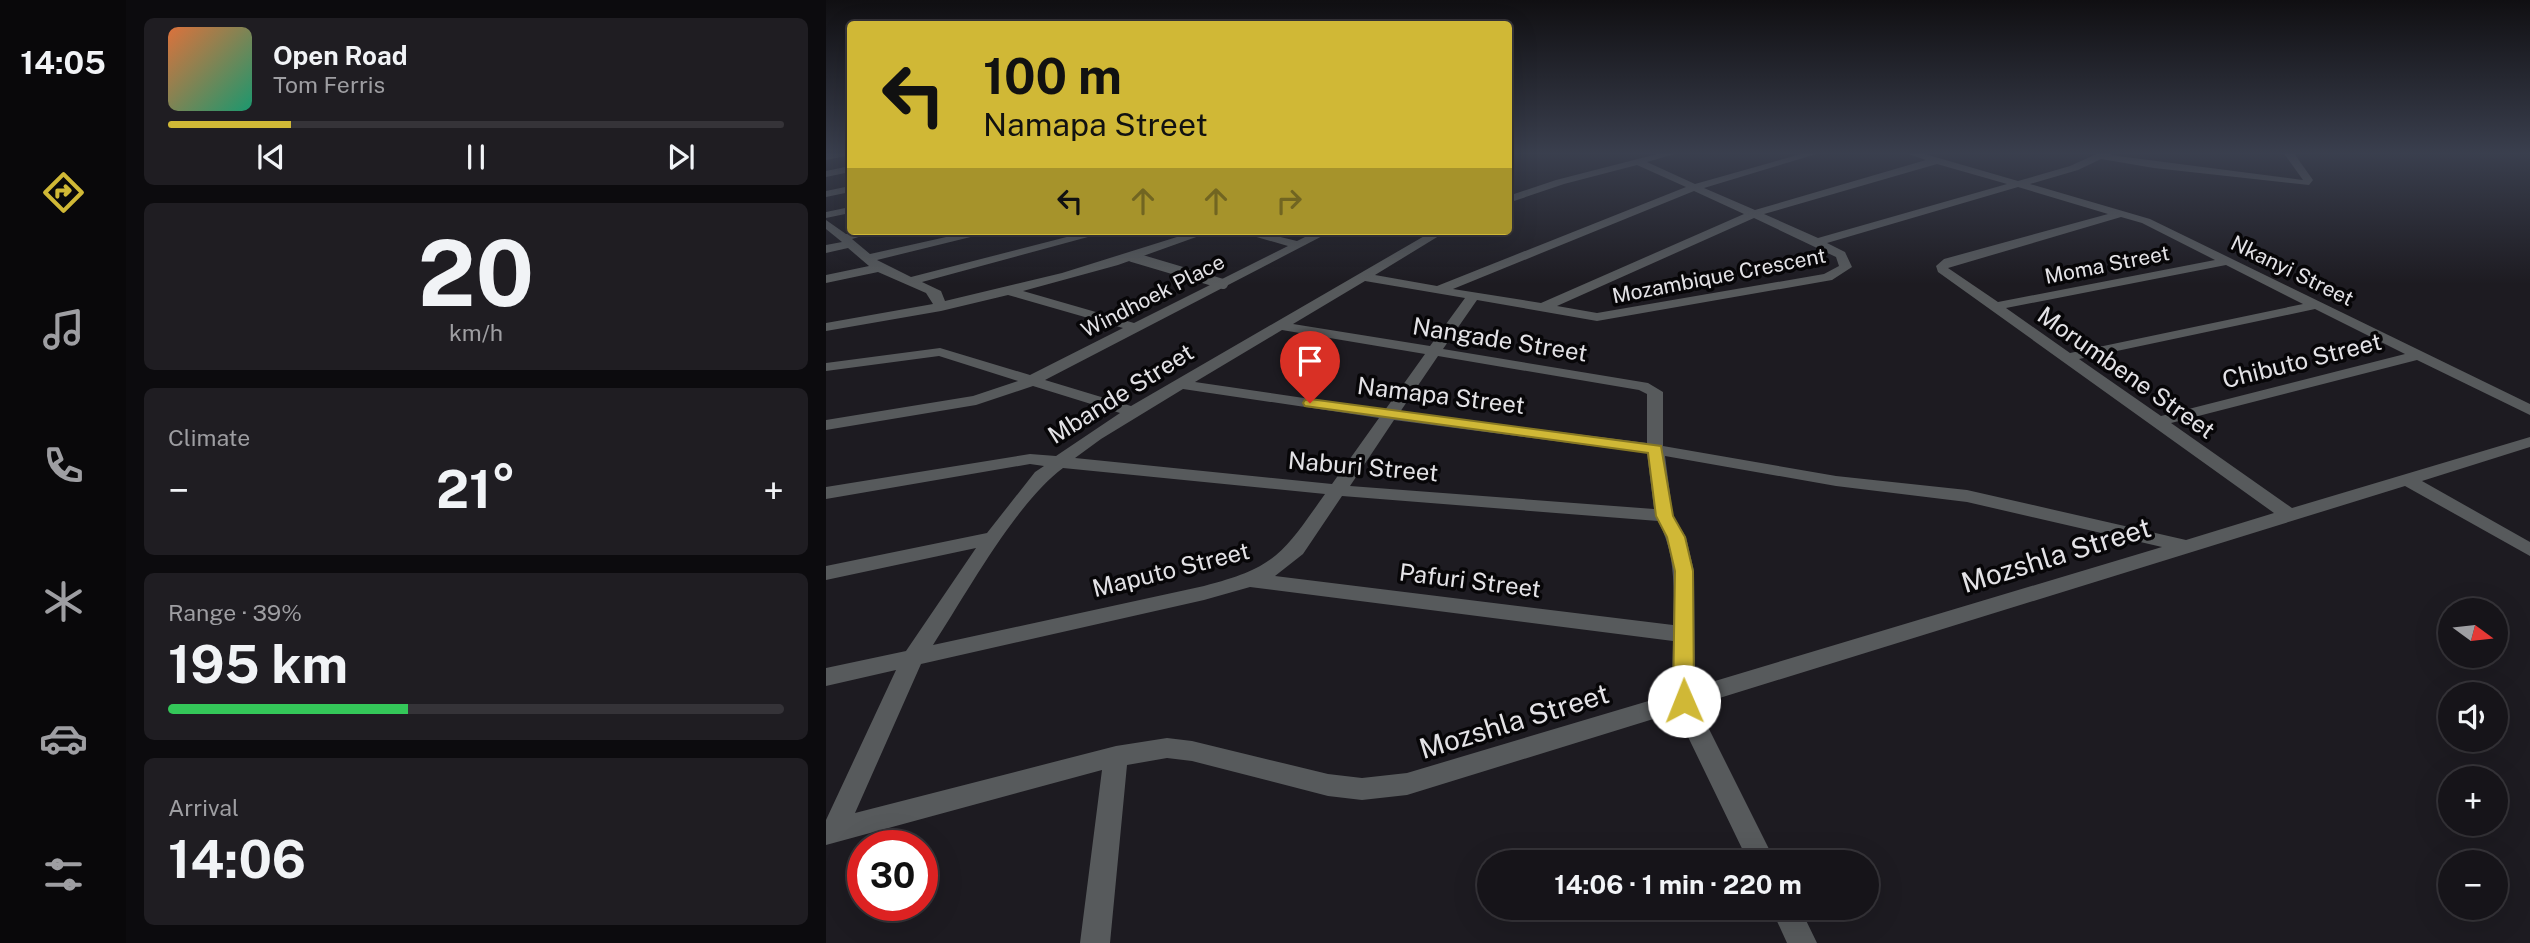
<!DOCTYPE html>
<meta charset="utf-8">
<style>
:root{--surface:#161419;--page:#1f1d22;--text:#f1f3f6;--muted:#9e9ea2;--line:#353338;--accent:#d0b836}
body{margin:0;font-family:"Public Sans",sans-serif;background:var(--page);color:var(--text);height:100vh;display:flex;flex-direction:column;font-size:26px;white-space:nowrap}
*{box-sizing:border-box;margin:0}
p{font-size:23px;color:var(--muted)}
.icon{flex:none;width:38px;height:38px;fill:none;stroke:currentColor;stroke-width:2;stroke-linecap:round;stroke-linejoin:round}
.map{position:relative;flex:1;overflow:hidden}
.panel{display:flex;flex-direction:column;gap:18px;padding:18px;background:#0c0b0e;width:700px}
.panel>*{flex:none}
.banner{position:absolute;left:21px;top:21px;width:665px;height:214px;border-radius:7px;box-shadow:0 7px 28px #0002,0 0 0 2px var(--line);background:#d0b836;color:#111;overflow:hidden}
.needle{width:46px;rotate:105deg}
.buttons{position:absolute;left:1612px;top:598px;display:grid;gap:14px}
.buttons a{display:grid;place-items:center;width:70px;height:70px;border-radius:50%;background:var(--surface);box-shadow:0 7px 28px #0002,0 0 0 2px var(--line);font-size:35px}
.speed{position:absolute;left:21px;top:830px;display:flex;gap:14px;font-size:35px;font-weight:700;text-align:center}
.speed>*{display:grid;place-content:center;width:91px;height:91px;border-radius:50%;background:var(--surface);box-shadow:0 7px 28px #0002,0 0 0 2px var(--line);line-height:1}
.speed .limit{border:10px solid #d22;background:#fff;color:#111}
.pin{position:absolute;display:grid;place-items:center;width:60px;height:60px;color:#fff;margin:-72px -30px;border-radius:50% 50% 50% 0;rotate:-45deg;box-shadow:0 0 7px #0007}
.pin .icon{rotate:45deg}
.me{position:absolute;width:77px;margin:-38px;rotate:359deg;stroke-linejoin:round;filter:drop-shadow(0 0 5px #0008)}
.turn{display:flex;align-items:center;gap:24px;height:147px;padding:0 21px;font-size:32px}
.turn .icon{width:91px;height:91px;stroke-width:2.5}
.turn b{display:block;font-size:49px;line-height:60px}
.lanes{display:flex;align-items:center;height:66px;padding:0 21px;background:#0003;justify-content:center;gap:35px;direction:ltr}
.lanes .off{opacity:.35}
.big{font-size:52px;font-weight:700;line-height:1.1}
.panel .widget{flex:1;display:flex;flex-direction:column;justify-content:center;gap:10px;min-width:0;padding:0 24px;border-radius:10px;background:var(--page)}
.panel .dial{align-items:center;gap:0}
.dial b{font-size:91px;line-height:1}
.song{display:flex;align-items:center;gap:21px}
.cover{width:84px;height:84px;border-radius:10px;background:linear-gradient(135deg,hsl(20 70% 55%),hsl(160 70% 35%))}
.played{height:7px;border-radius:4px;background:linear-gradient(90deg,var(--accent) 20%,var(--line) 20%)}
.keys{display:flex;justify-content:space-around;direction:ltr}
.heat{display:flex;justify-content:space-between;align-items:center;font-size:38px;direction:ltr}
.charge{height:10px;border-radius:5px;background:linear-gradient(90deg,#34c759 39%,var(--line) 0)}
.trip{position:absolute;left:651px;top:850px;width:402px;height:70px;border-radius:35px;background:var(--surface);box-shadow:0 7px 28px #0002,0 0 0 2px var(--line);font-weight:700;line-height:70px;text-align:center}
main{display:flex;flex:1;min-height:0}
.menu{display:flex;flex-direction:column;width:126px;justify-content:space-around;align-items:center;background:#09080a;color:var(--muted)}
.menu .icon{width:49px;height:49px}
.menu .selected{color:var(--accent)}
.menu b{font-size:32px;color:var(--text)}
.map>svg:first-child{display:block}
</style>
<main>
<nav class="menu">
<b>14:05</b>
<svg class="icon selected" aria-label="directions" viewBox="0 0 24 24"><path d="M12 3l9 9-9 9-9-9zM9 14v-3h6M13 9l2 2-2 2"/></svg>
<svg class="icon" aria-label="music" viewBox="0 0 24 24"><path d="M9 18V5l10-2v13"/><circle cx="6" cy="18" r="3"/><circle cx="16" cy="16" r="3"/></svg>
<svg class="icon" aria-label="phone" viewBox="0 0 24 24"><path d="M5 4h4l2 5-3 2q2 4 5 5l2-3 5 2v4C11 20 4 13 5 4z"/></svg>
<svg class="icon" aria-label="climate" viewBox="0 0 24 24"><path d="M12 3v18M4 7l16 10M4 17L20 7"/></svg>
<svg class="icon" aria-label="car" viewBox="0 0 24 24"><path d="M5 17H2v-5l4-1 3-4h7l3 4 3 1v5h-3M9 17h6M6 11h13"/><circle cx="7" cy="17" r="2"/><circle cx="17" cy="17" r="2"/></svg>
<svg class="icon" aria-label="filters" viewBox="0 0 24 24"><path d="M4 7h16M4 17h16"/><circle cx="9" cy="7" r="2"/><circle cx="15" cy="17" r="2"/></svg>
</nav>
<section class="panel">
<div class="widget">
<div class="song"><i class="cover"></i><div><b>Open Road</b><p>Tom Ferris</p></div></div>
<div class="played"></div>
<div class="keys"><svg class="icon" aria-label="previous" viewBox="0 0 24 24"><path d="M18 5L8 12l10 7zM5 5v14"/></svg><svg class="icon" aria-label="pause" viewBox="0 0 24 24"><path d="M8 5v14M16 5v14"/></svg><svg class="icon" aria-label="next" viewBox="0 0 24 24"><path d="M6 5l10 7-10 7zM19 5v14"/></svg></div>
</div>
<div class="widget dial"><b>20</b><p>km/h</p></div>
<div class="widget"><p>Climate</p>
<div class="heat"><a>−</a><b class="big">21°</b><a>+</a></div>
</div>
<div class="widget"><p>Range · 39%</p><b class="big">195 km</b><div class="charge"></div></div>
<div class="widget"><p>Arrival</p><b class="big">14:06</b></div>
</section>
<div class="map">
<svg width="1704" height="943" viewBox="0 0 1704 943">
<rect width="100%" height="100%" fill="#1d1b21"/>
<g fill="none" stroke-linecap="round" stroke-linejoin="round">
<!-- lane -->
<path stroke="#575a5c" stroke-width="10" d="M306 257 397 284"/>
<!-- street -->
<path fill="#575a5c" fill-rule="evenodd" d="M11 152H24V155L0 160V154Z
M839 152H855L821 162 869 184 982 152H997L878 188 929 210 1100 160 1077 152H1092L1192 181 1244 166 1275 152H1287L1284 155 1477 180 1457 152H1467L1487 180 1483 185 1328 168 1275 159 1252 170 1204 184 1324 219 1704 404V415L1591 360 1345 423 1466 508 1704 437V447L1596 481 1704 542V556L1579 486 871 705 950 863H923L850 712 581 795 536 800 502 796 366 761 341 758 301 765 284 943H254L276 770 0 845V820L70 670 0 686V668L80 651 150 548 0 580V566L161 533 209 472 218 466 204 464 0 499V487L204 454 230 456 294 413 207 386 150 405 0 430V420L147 396 192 381 113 356 0 371V363L114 348 204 375 297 328 182 295 115 311 0 331V323L107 304 100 293 52 272 0 283V275L43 266 22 248 0 253V245L16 242 0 229V220L20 234 52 231 26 239 44 254 147 231H169L51 260 85 277 264 231H284L96 282 115 291 119 301 236 273 370 231H387L292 265 197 291 308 323 462 246 410 231H430L471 241 491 231H506L219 380 305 406 607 231H621L549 275 611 286 860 187 811 165 738 184 682 203V196L730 180ZM1111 164 1181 184 992 238 938 214ZM1192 187 1282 214 1118 259 1110 266 1112 272 1448 513 1360 540 1141 490 1010 476 837 446V392L822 383 617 349 651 300 771 321 1006 280 1026 267 1019 252 1001 243ZM868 191 918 214 715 303 627 289ZM1295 217 1316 223 1389 260 1172 302 1122 268ZM928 218 1010 257 1013 266 998 274 771 313 731 306ZM1400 265 1477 304 1244 353 1180 308ZM539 281 639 298 604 346 467 324ZM1489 309 1579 354 1335 416 1253 359ZM456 330 599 354 559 410 369 382ZM612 356 813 390 821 394V443L574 412ZM357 389 553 418 506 484 249 458 275 439ZM568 420 821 453 828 509 524 486ZM839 456 1010 486 1141 502 1336 547 869 687 868 571 860 537 847 516ZM237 468 499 494C457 553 451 567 378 586L107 645C141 593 189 504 237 468ZM516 496 832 521C850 554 848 588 847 625L449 576 477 554ZM424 587 847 641 846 694 581 773 536 778 502 774 366 741 341 738 290 746 29 813 95 664 378 600Z
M24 166V172L0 177V171Z
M24 186V192L0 197V191Z
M24 207V213L0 218V212Z
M945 908H974L991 943H961Z"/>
</g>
<!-- sky -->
<linearGradient id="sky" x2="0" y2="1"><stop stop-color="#100f12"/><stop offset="0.54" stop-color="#3a3f4e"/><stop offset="1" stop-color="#3a3f4e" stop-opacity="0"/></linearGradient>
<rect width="1704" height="284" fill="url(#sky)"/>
<!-- route -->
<path fill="#d0b836" stroke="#877823" stroke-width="2" d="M484 399 835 446 847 516 859 537 867 571 868 701 865 706 858 709 850 706 847 701 849 571 841 537 830 516 822 453 479 406 477 403 479 400Z"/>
<g text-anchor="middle" stroke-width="7" stroke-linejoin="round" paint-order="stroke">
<!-- far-street labels -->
<g font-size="21" fill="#e3e2e6" stroke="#070608">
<text transform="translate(1281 265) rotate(-11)" y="7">Moma Street</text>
<text transform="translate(1466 271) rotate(26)" y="7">Nkanyi Street</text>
<text transform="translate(893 276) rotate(-11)" y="7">Mozambique Crescent</text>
<text transform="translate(327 296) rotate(-27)" y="7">Windhoek Place</text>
</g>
<!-- street labels -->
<g font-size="24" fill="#e3e2e6" stroke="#070608">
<text transform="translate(674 340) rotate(9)" y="8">Nangade Street</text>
<text transform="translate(1476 361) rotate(-14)" y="8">Chibuto Street</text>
<text transform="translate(1300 373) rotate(35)" y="8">Morumbene Street</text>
<text transform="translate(295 394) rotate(-32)" y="8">Mbande Street</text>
<text transform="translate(615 396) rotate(7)" y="8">Namapa Street</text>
<text transform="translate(537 467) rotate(5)" y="8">Naburi Street</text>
<text transform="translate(345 570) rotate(-14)" y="8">Maputo Street</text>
<text transform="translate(644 581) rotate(7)" y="8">Pafuri Street</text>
</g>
<!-- near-street labels -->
<g font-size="28" fill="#e3e2e6" stroke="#070608">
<text transform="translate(1230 555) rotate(-17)" y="10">Mozshla Street</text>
<text transform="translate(688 721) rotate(-17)" y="10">Mozshla Street</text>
</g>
</g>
</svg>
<div class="buttons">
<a><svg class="needle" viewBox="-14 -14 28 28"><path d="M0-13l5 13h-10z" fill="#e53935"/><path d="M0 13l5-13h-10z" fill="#9e9ea2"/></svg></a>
<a><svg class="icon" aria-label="sound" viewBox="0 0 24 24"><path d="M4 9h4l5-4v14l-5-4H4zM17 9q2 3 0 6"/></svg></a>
<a>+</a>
<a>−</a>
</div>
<div class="speed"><div class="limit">30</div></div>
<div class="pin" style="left:484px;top:403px;background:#d93025"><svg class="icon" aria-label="arrive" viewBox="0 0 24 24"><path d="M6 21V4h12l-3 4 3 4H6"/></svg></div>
<svg class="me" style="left:858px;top:701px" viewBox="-20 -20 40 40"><circle r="19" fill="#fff"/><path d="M0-13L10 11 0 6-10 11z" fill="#d0b836"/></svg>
<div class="trip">14:06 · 1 min · 220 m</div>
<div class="banner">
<div class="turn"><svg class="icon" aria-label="left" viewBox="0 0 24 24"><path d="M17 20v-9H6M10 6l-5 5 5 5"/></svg><div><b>100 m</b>Namapa Street</div></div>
<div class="lanes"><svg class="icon" aria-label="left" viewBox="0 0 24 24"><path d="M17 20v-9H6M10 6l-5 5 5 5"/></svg><svg class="icon off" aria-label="ahead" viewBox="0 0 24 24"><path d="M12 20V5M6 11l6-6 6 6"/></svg><svg class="icon off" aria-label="ahead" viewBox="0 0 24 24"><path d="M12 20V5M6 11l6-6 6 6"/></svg><svg class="icon off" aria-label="right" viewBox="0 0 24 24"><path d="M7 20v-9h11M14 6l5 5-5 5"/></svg></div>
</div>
</div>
</main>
